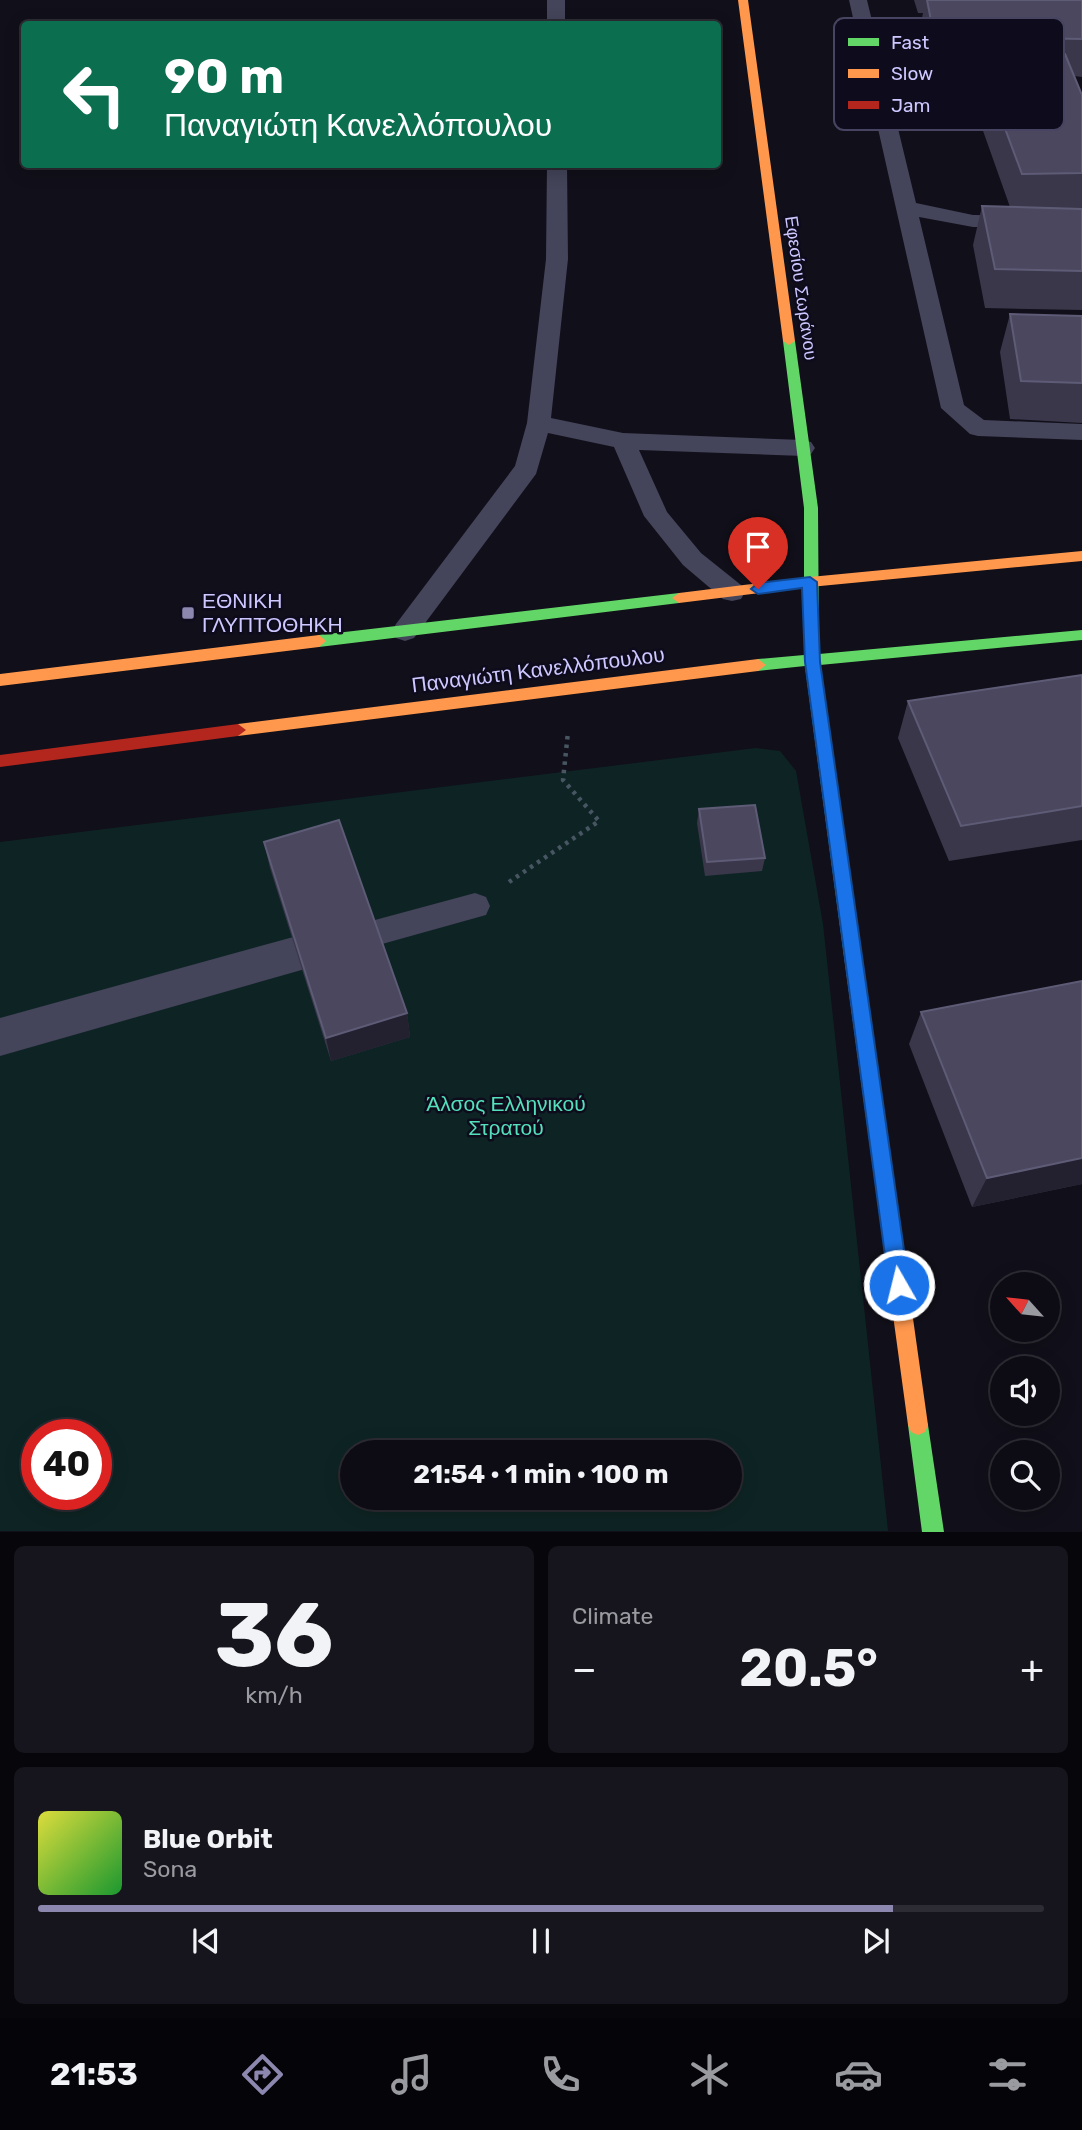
<!DOCTYPE html>
<meta charset="utf-8">
<style>
:root{--surface:#0d0b13;--page:#16141c;--text:#f1f3f6;--muted:#9a9ba0;--line:#2d2b33;--accent:#8b87ae}
body{margin:0;font-family:Rubik,sans-serif;background:var(--page);color:var(--text);height:100vh;display:flex;flex-direction:column;font-size:26px;white-space:nowrap}
*{box-sizing:border-box;margin:0}
p{font-size:23px;color:var(--muted)}
.icon{flex:none;width:38px;height:38px;fill:none;stroke:currentColor;stroke-width:2;stroke-linecap:round;stroke-linejoin:round}
.map{position:relative;height:1532px;overflow:hidden}
.side{display:flex;flex-direction:column;gap:14px;padding:14px;background:#07060a;flex:1}
.side>*{flex:none}
.top-card{position:absolute;left:21px;top:21px;width:700px;height:147px;border-radius:7px;box-shadow:0 4px 18px #0003,0 0 0 2px var(--line);background:#0b6e4f;color:#fff;overflow:hidden}
.needle{width:46px;rotate:297deg}
.buttons{position:absolute;left:990px;top:1272px;display:grid;gap:14px}
.buttons a{display:grid;place-items:center;width:70px;height:70px;border-radius:50%;background:var(--surface);box-shadow:0 4px 18px #0003,0 0 0 2px var(--line);font-size:35px}
.speed{position:absolute;left:21px;top:1419px;display:flex;gap:14px;font-size:35px;font-weight:700;text-align:center}
.speed>*{display:grid;place-content:center;width:91px;height:91px;border-radius:50%;background:var(--surface);box-shadow:0 4px 18px #0003,0 0 0 2px var(--line);line-height:1}
.speed .limit{border:10px solid #d22;background:#fff;color:#111}
.pin{position:absolute;display:grid;place-items:center;width:60px;height:60px;color:#fff;margin:-72px -30px;border-radius:50% 50% 50% 0;rotate:-45deg;box-shadow:0 0 7px #0007}
.pin .icon{rotate:45deg}
.me{position:absolute;width:77px;margin:-38px;rotate:352deg;stroke-linejoin:round;filter:drop-shadow(0 0 5px #0008)}
.turn{display:flex;align-items:center;gap:24px;height:147px;padding:0 28px;font-size:32px}
.turn .icon{width:91px;height:91px;stroke-width:2.5}
.turn b{display:block;font-size:49px;line-height:60px}
.big{font-size:52px;font-weight:700;line-height:1.1}
.side .card{flex:1;display:flex;flex-direction:column;justify-content:center;gap:10px;min-width:0;padding:0 24px;border-radius:10px;background:var(--page)}
.side .dial{align-items:center;gap:0}
.dial b{font-size:91px;line-height:1}
.song{display:flex;align-items:center;gap:21px}
.cover{width:84px;height:84px;border-radius:10px;background:linear-gradient(135deg,hsl(60 70% 55%),hsl(130 70% 35%))}
.played{height:7px;border-radius:4px;background:linear-gradient(90deg,var(--accent) 85%,var(--line) 85%)}
.keys{display:flex;justify-content:space-around;direction:ltr}
.heat{display:flex;justify-content:space-between;align-items:center;font-size:38px;direction:ltr}
.side .tiles{flex:1;display:grid;gap:14px;grid-template-columns:1fr 1fr}
.card:last-child{grid-column:span 2}
.trip{position:absolute;left:340px;top:1440px;width:402px;height:70px;border-radius:35px;background:var(--surface);box-shadow:0 4px 18px #0003,0 0 0 2px var(--line);font-weight:700;line-height:70px;text-align:center}
.menu{display:flex;height:112px;justify-content:space-around;align-items:center;background:#050408;color:var(--muted)}
.menu .icon{width:49px;height:49px}
.menu .current{color:var(--accent)}
.menu b{font-size:32px;color:var(--text)}
.map>svg:first-child{display:block}
</style>
<div class="map">
<svg width="1082" height="1532" viewBox="0 0 1082 1532">
<rect width="100%" height="100%" fill="#110f19"/>
<!-- green -->
<path fill="#0e2424" fill-rule="evenodd" d="M756 748 780 751 796 771 823 924 888 1531H0V842ZM37 1435H96V1494H37ZM352 1452H730V1498H352Z"/>
<g fill="none" stroke-linecap="round" stroke-linejoin="round">
<!-- path -->
<path stroke="#475662" stroke-width="4.5" stroke-dasharray="3.5 5" stroke-linecap="butt" d="M509 882 599 821 563 780 568 732"/>
<!-- lane -->
<path fill="#44445a" fill-rule="evenodd" d="M547 0H565V24H547Z
M849 0H867L916 203 973 215 1082 216V228L973 227 919 217 964 405 984 420 1082 424V440L978 436 970 434 941 408Z
M547 164H567L568 259 551 418 623 433 803 440 811 442 815 448 811 454 803 456 639 450 667 512 701 553 741 585 745 592 741 599 732 601 723 599 683 565 644 516 614 447 548 433 536 474 414 638 405 641 396 638 392 631 396 624 515 466 527 423 546 259Z
M475 893 486 897 490 906 486 915 375 946 364 942 360 933 364 924 375 920Z"/>
<!-- street -->
<path fill="#44445a" fill-rule="evenodd" d="M297 936 312 941 318 954 312 967 0 1056V1018Z"/>
<!-- fast -->
<path fill="#63d668" fill-rule="evenodd" d="M789 337 795 341 818 508 819 654 1082 630V640L820 665 862 956 859 961 853 963 847 961 844 956 805 666 758 671 750 665 758 659 804 655V508L783 341Z
M679 593 686 598 679 603 319 647 312 641 319 635Z
M918 1415 925 1418 928 1425 944 1532H922L908 1425 911 1418Z"/>
<!-- slow -->
<path fill="#ff974d" fill-rule="evenodd" d="M738 0H748L795 341 789 345 783 341Z
M1082 551V561L810 587 679 603 672 598 679 593 810 577Z
M319 635 326 641 319 647 0 686V674Z
M758 659 766 665 758 671 238 736 230 730 238 724Z
M853 949 859 951 862 956 928 1425 925 1432 918 1435 911 1432 908 1425 844 956 847 951Z"/>
<!-- jam -->
<path fill="#b3261e" fill-rule="evenodd" d="M238 724 246 730 238 736 0 767V755Z"/>
</g>
<!-- wall -->
<path fill="#3a374b" d="M914 0H1082V77L1074 76 1082 95V310L985 308 973 245 982 206 1010 207 970 94 974 75 927 74 919 33 923 13H918Z
M1010 314 1082 316V423L1010 419 1000 352Z
M1082 675V840L949 861 898 738 908 701Z
M699 809 765 858 762 871 705 876 697 823Z
M264 842 407 1013 410 1037 331 1061 270 868Z
M921 1012 1082 1184 972 1207 909 1044Z"/>
<!-- shaded-wall -->
<path fill="#23202f" d="M407 1013 410 1037 331 1061 326 1038Z
M1082 1158V1184L972 1207 987 1178Z"/>
<!-- building -->
<path fill="#4a475e" stroke="#5e5b77" stroke-width="2" d="M927 0H1082V39L934 36Z
M1065 54 1082 95V173L1022 174 978 56Z
M982 206 1082 209V271L995 269Z
M1010 314 1082 316V383L1021 381Z
M1082 675V806L961 826 908 701Z
M755 805 765 858 707 862 699 809Z
M339 820 407 1013 326 1038 264 842Z
M1082 981V1158L987 1178 921 1012Z"/>
<!-- route -->
<path fill="#1a73e8" stroke="#114b97" stroke-width="2" d="M810 577 817 582 820 662 909 1285 906 1292 899 1295 892 1292 889 1285 805 662 802 588 758 594 751 589 758 583Z"/>
<!-- markers -->
<rect fill="#8b87ae" stroke="#0e0b1d" stroke-width="2.5" x="181" y="606" width="14" height="14" rx="3.5"/>
<g text-anchor="middle" stroke-width="5" stroke-linejoin="round" paint-order="stroke">
<!-- far-street labels -->
<g font-size="18" fill="#cdc8ff" stroke="#0e0b1d">
<text transform="translate(801 288) rotate(82)" y="6">Εφεσίου Σωράνου</text>
</g>
<!-- poi labels -->
<g font-size="21" fill="#cdc8ff" stroke="#0e0b1d" text-anchor="start">
<text x="202" y="608">ΕΘΝΙΚΗ<tspan x="202" dy="24">ΓΛΥΠΤΟΘΗΚΗ</tspan></text>
</g>
<!-- street labels -->
<g font-size="21" fill="#cdc8ff" stroke="#0e0b1d">
<text transform="translate(538 670) rotate(-7)" y="7">Παναγιώτη Κανελλόπουλου</text>
</g>
<!-- park labels -->
<g font-size="21" fill="#53e0ba" stroke="#0e0b1d">
<text x="506" y="1111">Άλσος Ελληνικού<tspan x="506" dy="24">Στρατού</tspan></text>
</g>
</g>
<!-- legend -->
<rect x="834" y="18" width="230" height="112" rx="10" fill="#0e0b1d" stroke="#474461" stroke-width="2"/>
<rect x="848" y="38" width="31" height="8" fill="#63d668"/>
<rect x="848" y="69" width="31" height="9" fill="#ff974d"/>
<rect x="848" y="101" width="31" height="8" fill="#b3261e"/>
<g font-size="19" fill="#cdc8ff">
<text x="891" y="49">Fast</text>
<text x="891" y="80">Slow</text>
<text x="891" y="112">Jam</text>
</g>
</svg>
<div class="buttons">
<a><svg class="needle" viewBox="-14 -14 28 28"><path d="M0-13l5 13h-10z" fill="#e53935"/><path d="M0 13l5-13h-10z" fill="#9a9ba0"/></svg></a>
<a><svg class="icon" aria-label="sound" viewBox="0 0 24 24"><path d="M4 9h4l5-4v14l-5-4H4zM17 9q2 3 0 6"/></svg></a>
<a><svg class="icon" aria-label="search" viewBox="0 0 24 24"><circle cx="10" cy="10" r="6"/><path d="M15 15l6 6"/></svg></a>
</div>
<div class="speed"><div class="limit">40</div></div>
<div class="pin" style="left:758px;top:589px;background:#d93025"><svg class="icon" aria-label="arrive" viewBox="0 0 24 24"><path d="M6 21V4h12l-3 4 3 4H6"/></svg></div>
<svg class="me" style="left:899px;top:1285px" viewBox="-20 -20 40 40"><circle r="17" fill="#1a73e8" stroke="#fff" stroke-width="3"/><path d="M0-11L8 9 0 5-8 9z" fill="#fff"/></svg>
<div class="trip">21:54 · 1 min · 100 m</div>
<div class="top-card">
<div class="turn"><svg class="icon" aria-label="left" viewBox="0 0 24 24"><path d="M17 20v-9H6M10 6l-5 5 5 5"/></svg><div><b>90 m</b>Παναγιώτη Κανελλόπουλου</div></div>
</div>
</div>
<section class="side">
<div class="tiles">
<div class="card dial"><b>36</b><p>km/h</p></div>
<div class="card"><p>Climate</p>
<div class="heat"><a>−</a><b class="big">20.5°</b><a>+</a></div>
</div>
<div class="card">
<div class="song"><i class="cover"></i><div><b>Blue Orbit</b><p>Sona</p></div></div>
<div class="played"></div>
<div class="keys"><svg class="icon" aria-label="previous" viewBox="0 0 24 24"><path d="M18 5L8 12l10 7zM5 5v14"/></svg><svg class="icon" aria-label="pause" viewBox="0 0 24 24"><path d="M8 5v14M16 5v14"/></svg><svg class="icon" aria-label="next" viewBox="0 0 24 24"><path d="M6 5l10 7-10 7zM19 5v14"/></svg></div>
</div>
</div>
</section>
<nav class="menu">
<b>21:53</b>
<svg class="icon current" aria-label="directions" viewBox="0 0 24 24"><path d="M12 3l9 9-9 9-9-9zM9 14v-3h6M13 9l2 2-2 2"/></svg>
<svg class="icon" aria-label="music" viewBox="0 0 24 24"><path d="M9 18V5l10-2v13"/><circle cx="6" cy="18" r="3"/><circle cx="16" cy="16" r="3"/></svg>
<svg class="icon" aria-label="phone" viewBox="0 0 24 24"><path d="M5 4h4l2 5-3 2q2 4 5 5l2-3 5 2v4C11 20 4 13 5 4z"/></svg>
<svg class="icon" aria-label="climate" viewBox="0 0 24 24"><path d="M12 3v18M4 7l16 10M4 17L20 7"/></svg>
<svg class="icon" aria-label="car" viewBox="0 0 24 24"><path d="M5 17H2v-5l4-1 3-4h7l3 4 3 1v5h-3M9 17h6M6 11h13"/><circle cx="7" cy="17" r="2"/><circle cx="17" cy="17" r="2"/></svg>
<svg class="icon" aria-label="filters" viewBox="0 0 24 24"><path d="M4 7h16M4 17h16"/><circle cx="9" cy="7" r="2"/><circle cx="15" cy="17" r="2"/></svg>
</nav>
